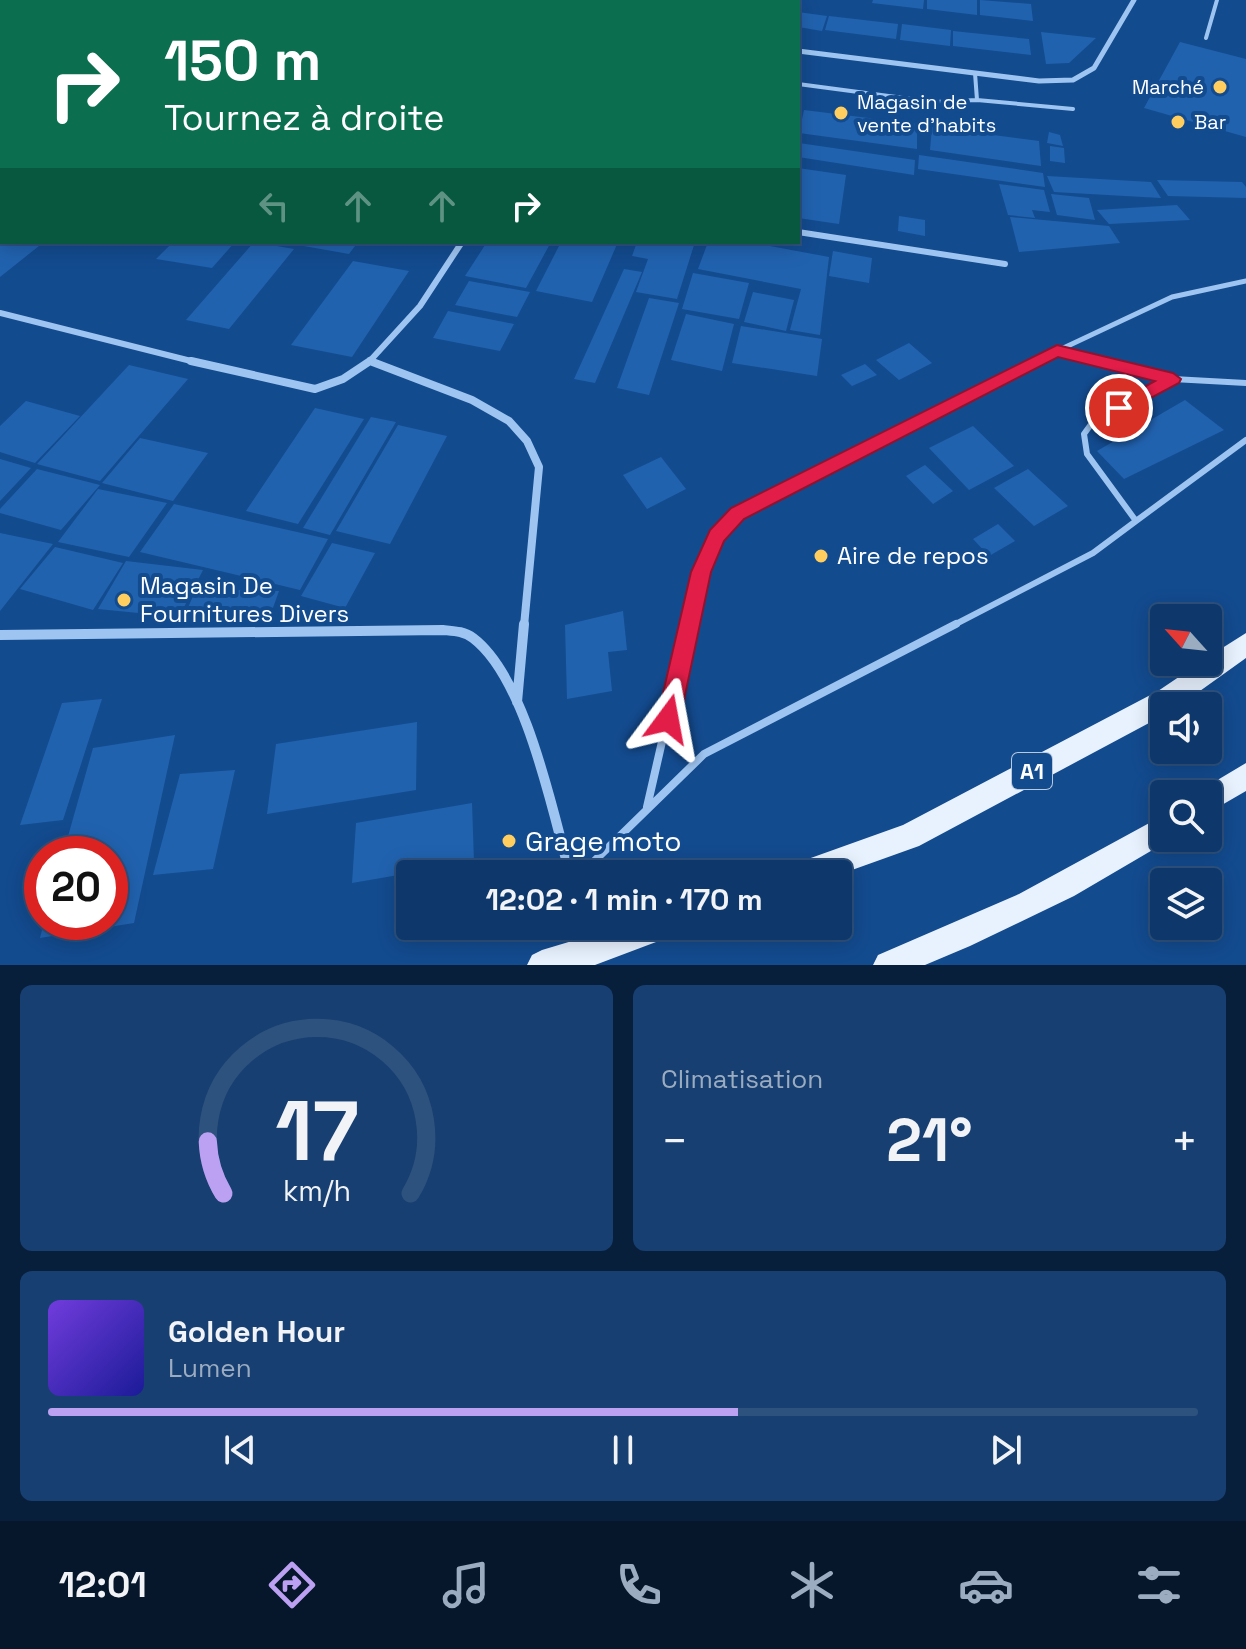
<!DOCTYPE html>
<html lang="fr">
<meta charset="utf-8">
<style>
:root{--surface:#0e386b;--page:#173f71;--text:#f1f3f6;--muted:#9bacc1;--line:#2e527e;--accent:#bca0f2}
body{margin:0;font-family:"Space Grotesk",sans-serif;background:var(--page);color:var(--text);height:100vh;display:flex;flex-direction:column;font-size:30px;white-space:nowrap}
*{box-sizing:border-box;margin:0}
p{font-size:26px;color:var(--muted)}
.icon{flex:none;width:44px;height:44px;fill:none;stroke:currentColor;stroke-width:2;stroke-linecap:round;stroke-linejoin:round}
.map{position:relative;height:965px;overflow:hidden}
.sheet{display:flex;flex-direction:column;gap:20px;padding:20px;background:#081f3b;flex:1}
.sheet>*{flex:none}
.top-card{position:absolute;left:0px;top:0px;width:800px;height:244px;box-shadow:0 4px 20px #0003,0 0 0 2px var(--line);background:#0b6e4f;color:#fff;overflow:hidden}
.needle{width:52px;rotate:297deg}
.fabs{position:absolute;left:1150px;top:604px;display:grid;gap:16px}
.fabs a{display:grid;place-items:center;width:72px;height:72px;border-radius:8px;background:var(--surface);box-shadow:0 4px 20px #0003,0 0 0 2px var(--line);font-size:40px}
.speed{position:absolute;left:24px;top:836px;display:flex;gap:16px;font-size:40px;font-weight:700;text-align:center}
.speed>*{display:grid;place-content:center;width:104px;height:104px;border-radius:50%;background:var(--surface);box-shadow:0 4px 20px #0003,0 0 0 2px var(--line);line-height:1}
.speed .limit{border:12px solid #d22;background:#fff;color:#111}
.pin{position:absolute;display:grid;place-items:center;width:68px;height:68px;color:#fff;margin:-34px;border:4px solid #fff;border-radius:50%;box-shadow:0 2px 8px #0007}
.me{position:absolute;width:88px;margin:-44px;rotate:13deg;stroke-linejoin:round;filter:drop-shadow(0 0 6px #0008)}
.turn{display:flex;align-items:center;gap:28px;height:168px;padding:0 32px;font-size:36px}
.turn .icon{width:104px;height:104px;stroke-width:2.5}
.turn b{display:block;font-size:56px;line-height:68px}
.lanes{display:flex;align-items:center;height:76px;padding:0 32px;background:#0003;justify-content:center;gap:40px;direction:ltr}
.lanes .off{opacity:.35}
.big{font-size:60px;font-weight:600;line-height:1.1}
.sheet .widget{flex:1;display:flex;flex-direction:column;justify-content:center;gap:12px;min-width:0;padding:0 28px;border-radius:12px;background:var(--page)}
.sheet .dial{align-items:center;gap:0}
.dial svg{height:208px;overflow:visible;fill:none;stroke:var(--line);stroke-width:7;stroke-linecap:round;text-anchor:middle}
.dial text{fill:var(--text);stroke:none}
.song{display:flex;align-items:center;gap:24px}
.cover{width:96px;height:96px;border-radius:12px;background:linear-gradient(135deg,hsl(260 70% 55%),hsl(240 70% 35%))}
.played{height:8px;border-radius:4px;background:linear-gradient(90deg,var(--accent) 60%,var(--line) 60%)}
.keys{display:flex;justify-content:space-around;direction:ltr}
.heat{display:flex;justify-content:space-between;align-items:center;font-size:44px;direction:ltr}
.sheet .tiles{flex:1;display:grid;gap:20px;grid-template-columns:1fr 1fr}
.widget:last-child{grid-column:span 2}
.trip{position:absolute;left:396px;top:860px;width:456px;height:80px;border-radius:8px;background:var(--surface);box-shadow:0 4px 20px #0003,0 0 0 2px var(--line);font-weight:600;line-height:80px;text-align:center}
.menu{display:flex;height:128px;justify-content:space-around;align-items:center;background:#06162b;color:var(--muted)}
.menu .icon{width:56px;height:56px}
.menu .current{color:var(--accent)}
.menu b{font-size:36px;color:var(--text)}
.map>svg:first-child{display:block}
</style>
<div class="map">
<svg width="1246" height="965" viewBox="0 0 1246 965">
<rect width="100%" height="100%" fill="#134b8f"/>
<!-- building -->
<path fill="#2162af" d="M873 0H924L923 9 872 3Z
M927 0H977V15L927 9Z
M980 0 1031 4 1033 21 980 15Z
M798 12 827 16 822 31 798 27Z
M829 16 898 24 896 39 825 30Z
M902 24 951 30 950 46 900 40Z
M953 31 1029 39 1031 55 953 46Z
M1041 32 1096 38 1069 63 1046 64Z
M1180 42 1246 59V137L1144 108Z
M804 110 917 124V149L799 133Z
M932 127 1039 141 1041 166 930 150Z
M1049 132 1060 135 1063 146 1047 143Z
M799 143 915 160 914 175 798 157Z
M1050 146 1064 148 1065 163 1050 161Z
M919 155 1043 173 1045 187 918 169Z
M798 168 846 175 839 224 798 218Z
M1047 176 1151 182 1161 198 1054 192Z
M1157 180 1242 182 1246 187V198L1168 196Z
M999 184 1044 190 1050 212 1032 210 1035 218 1008 215Z
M1051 194 1089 198 1095 220 1057 215Z
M1177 205 1190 220 1109 224 1097 210Z
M899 216 925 220V236L898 231Z
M1010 217 1109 226 1120 243 1019 252Z
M0 242H22L39 246 0 277Z
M173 242H235L212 268 156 259Z
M254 242 294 249 229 329 186 320Z
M300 242H358L349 254 298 245Z
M487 242H551L526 288 465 276Z
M561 242H618L592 302 536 291Z
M637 242H695L677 299 636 292 648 259 632 256Z
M708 242H748L829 257 820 335 790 330 801 289 698 269Z
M833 251 872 258 869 283 829 276Z
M353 261 409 271 352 357 291 345Z
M624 269 642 272 595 383 574 379Z
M693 273 749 283 739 319 682 309Z
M469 281 530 292 517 317 455 305Z
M753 292 794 300 786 331 744 322Z
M649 298 679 303 649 395 617 388Z
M448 311 514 324 500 351 433 338Z
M686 314 734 324 722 371 671 360Z
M741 326 822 339 817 376 732 363Z
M909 343 932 363 899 380 876 360Z
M865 364 877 375 852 386 841 375Z
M129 365 188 379 100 481 37 464Z
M1185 400 1224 430 1124 479 1097 451Z
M26 401 80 416 35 463 0 452V426Z
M315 408 364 419 298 524 246 511Z
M371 417 396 422 330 535 303 528Z
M398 425 447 436 390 544 336 531Z
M973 426 1014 466 969 490 929 448Z
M140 438 208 453 173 501 102 483Z
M661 457 686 489 647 509 623 475Z
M0 459 31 468 0 501Z
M925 465 953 491 933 504 906 476Z
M37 469 100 485 61 530 0 513V509Z
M1028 469 1068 506 1034 526 994 488Z
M98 489 167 503 129 557 58 542Z
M174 504 328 539 300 590 140 552Z
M998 524 1015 541 989 556 973 539Z
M0 533 53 544 0 611Z
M332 543 375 553 345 608 301 596Z
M55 547 123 563 93 610 20 589Z
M126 561 203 570 179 617 98 609Z
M196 589 279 591 269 619 184 617Z
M623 611 627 650 608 652 612 691 567 699 565 625Z
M102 699 63 820 20 825 62 703Z
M417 722 416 790 267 814 276 744Z
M175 735 134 923 40 938 44 922H110V854H63L93 748Z
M235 770 213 869 153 875 180 774Z
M472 803 474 862 352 883 356 823Z"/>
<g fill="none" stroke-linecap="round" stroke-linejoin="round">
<!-- lane-far3 -->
<path stroke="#9ec5f1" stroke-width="4" d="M1206 38 1217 0
M975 73 977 100
M798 84 934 102 977 100 1073 109"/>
<!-- lane-far2 -->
<path stroke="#9ec5f1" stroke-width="5" d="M1057 351 1172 297 1246 281
M1034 363 1057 351 1105 363"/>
<!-- lane-far1 -->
<path stroke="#9ec5f1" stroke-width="6" d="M1097 361 1173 379
M1136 521 1246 440
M689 626C699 581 705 549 737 514L1038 361
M952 626 1093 553 1136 521 1087 454 1084 434 1092 423 1173 379 1246 383"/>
<!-- lane -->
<path stroke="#9ec5f1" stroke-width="8" d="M647 807 689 624
M581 874 704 754 956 624"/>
<!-- street-far3 -->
<path stroke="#9ec5f1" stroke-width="5" d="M100 0 134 2
M798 51 1039 81 1073 80 1094 68 1134 0"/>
<!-- street-far2 -->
<path stroke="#9ec5f1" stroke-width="6" d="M798 232 1005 264
M0 313 199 363
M370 361 375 363
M368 363 420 306 462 242"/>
<!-- street-far1 -->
<path stroke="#9ec5f1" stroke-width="8" d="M191 361 315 389 343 379 370 361
M370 361 472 400 509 421 527 441 539 467 524 626"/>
<!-- street -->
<path stroke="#9ec5f1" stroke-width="10" d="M0 635 443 630C453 631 464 631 473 638 526 678 552 810 570 874
M517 702 524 624
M582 926 586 945"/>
<!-- primary -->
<path fill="#e8f2ff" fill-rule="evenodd" d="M1246 633V658L1179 706H1164V715L919 846 838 875 790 874 794 864 903 825 1158 691 1201 662H1208V657Z
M1246 763V791L1208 813V794H1197L1199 791Z
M1164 815V838H1173L1074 896 970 946 925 965H873L878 955 1019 894Z
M622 926H676L672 936 595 965H527L532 955 542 950Z"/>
</g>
<!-- route -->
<path fill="#e11d48" stroke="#92132f" stroke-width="2" d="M1057 345 1173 373 1181 379 1179 383 1119 415 1113 413 1110 408 1113 404 1155 381 1058 357 744 519 724 541 711 572 680 719 676 727 668 730 660 727 657 719 691 572 710 530 731 508Z"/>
<!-- markers -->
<g fill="#ffce5e" stroke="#134b8f" stroke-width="3">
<circle cx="1220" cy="87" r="8"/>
<circle cx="841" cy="113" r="8"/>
<circle cx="1178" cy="122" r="8"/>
<circle cx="821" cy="556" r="8"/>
<circle cx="124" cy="600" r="8"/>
<circle cx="509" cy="841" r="8"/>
</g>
<g text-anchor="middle" stroke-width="8" stroke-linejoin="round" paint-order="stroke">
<!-- far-poi labels -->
<g font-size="20" fill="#fff" stroke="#134b8f" text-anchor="start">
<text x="1204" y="94" text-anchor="end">Marché</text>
<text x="857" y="109">Magasin de<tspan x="857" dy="23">vente d'habits</tspan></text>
<text x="1194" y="129">Bar</text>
</g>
<!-- shield labels -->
<rect fill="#134b8f" stroke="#b8c9dd" stroke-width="2" x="1012" y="753" width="40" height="36" rx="6"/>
<g font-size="22" font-weight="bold" fill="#fff">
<text x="1032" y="779">A1</text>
</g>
<!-- poi labels -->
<g font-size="24" fill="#fff" stroke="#134b8f" text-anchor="start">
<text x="837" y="564">Aire de repos</text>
<text x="140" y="594">Magasin De<tspan x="140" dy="28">Fournitures Divers</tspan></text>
</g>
<!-- near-poi labels -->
<g font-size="28" fill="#fff" stroke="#134b8f" text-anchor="start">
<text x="525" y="851">Grage moto</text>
</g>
</g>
</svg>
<div class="fabs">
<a><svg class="needle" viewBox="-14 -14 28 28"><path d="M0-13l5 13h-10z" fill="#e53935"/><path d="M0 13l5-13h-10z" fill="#9bacc1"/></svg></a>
<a><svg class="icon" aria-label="sound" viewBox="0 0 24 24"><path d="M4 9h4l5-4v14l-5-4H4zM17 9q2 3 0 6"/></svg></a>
<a><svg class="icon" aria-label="search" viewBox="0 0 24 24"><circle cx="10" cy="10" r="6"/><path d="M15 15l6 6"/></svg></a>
<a><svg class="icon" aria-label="layers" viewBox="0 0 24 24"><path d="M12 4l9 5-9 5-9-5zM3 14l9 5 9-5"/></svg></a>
</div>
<div class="speed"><div class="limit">20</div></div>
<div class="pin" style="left:1119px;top:408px;background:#d93025"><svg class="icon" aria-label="arrive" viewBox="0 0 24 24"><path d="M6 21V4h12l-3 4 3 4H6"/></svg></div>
<svg class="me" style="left:668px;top:719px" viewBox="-20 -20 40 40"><path d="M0-17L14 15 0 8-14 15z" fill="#e11d48" stroke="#fff" stroke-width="4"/></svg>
<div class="trip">12:02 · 1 min · 170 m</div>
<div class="top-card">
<div class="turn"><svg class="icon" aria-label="right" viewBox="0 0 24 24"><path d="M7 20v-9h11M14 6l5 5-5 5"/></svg><div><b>150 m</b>Tournez à droite</div></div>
<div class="lanes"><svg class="icon off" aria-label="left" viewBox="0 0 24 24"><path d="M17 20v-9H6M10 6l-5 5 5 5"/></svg><svg class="icon off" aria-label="ahead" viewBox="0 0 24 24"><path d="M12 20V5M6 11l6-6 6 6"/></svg><svg class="icon off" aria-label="ahead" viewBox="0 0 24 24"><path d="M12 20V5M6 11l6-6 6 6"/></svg><svg class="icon" aria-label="right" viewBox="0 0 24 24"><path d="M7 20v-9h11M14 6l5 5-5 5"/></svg></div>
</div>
</div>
<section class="sheet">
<div class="tiles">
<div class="widget dial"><svg viewBox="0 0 100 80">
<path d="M14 69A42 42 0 1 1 86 69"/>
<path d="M14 69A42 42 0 0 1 8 49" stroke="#bca0f2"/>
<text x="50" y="56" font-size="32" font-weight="700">17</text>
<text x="50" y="72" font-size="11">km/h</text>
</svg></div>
<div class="widget"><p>Climatisation</p>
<div class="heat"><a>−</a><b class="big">21°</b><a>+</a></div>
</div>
<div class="widget">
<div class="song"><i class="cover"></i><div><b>Golden Hour</b><p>Lumen</p></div></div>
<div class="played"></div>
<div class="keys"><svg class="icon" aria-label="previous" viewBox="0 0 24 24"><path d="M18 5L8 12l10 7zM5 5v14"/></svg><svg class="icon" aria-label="pause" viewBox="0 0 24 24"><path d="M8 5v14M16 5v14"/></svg><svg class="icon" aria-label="next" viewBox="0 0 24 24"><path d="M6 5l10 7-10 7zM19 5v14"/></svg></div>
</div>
</div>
</section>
<nav class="menu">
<b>12:01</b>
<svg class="icon current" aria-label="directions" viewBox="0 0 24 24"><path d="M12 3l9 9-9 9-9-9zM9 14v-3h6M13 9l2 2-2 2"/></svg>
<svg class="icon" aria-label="music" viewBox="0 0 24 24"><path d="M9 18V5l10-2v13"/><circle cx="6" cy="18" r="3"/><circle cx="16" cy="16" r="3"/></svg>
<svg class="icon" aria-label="phone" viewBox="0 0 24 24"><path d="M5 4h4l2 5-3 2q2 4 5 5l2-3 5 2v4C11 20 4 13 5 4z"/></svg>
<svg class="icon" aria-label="climate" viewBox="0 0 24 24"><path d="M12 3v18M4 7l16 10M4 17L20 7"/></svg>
<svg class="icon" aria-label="car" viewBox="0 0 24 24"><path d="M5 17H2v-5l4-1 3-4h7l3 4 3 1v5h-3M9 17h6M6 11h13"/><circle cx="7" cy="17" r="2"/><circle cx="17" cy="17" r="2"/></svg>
<svg class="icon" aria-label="filters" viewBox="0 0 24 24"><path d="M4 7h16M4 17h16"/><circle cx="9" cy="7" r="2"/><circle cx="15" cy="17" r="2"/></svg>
</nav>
